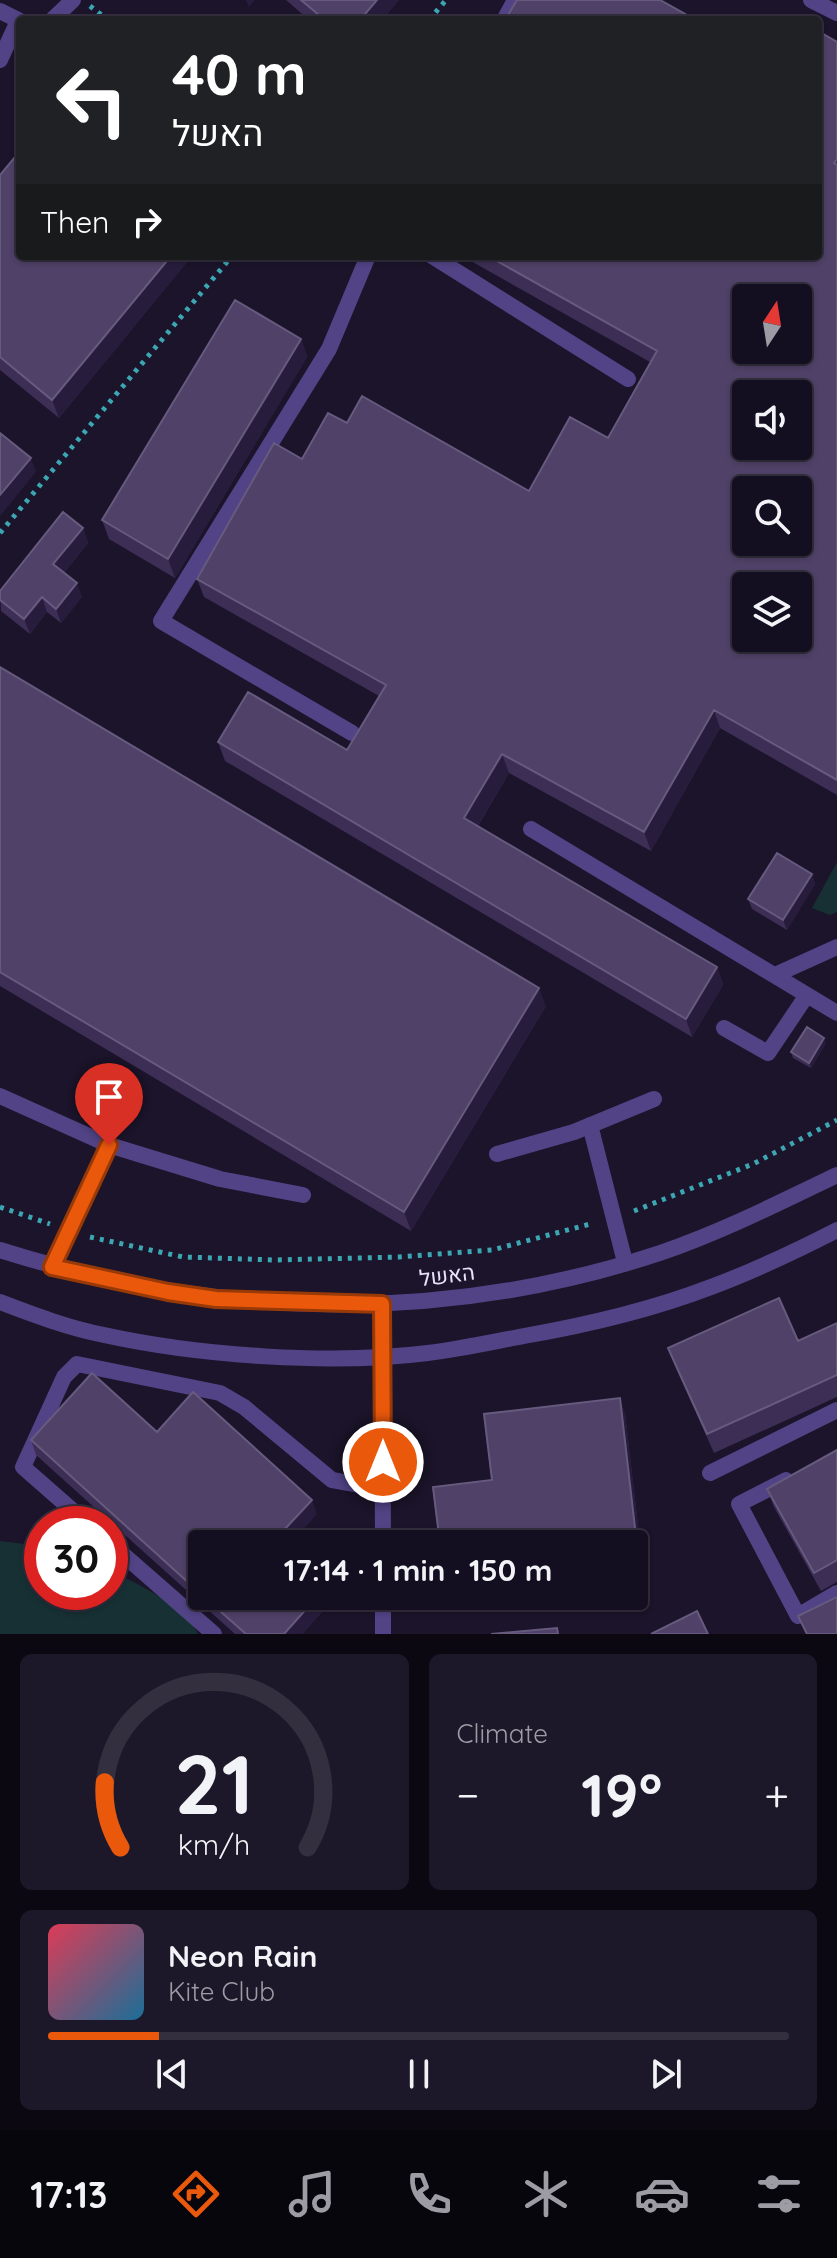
<!DOCTYPE html>
<meta charset="utf-8">
<style>
:root{--surface:#140f20;--page:#1d1829;--text:#f1f3f6;--muted:#9d9ca5;--line:#332f3e;--accent:#ea580c}
body{margin:0;font-family:Quicksand,Heebo,sans-serif;background:var(--page);color:var(--text);height:100vh;display:flex;flex-direction:column;font-size:30px;white-space:nowrap}
*{box-sizing:border-box;margin:0}
p{font-size:26px;color:var(--muted)}
.icon{flex:none;width:44px;height:44px;fill:none;stroke:currentColor;stroke-width:2;stroke-linecap:round;stroke-linejoin:round}
.map{position:relative;height:1634px;overflow:hidden}
.side{display:flex;flex-direction:column;gap:20px;padding:20px;background:#0b0812;flex:1}
.side>*{flex:none}
.banner{position:absolute;left:16px;top:16px;width:806px;height:244px;border-radius:8px;box-shadow:0 2px 6px #0004,0 0 0 2px var(--line);background:#202124;color:#fff;overflow:hidden}
.needle{width:52px;rotate:12deg}
.tools{position:absolute;left:732px;top:284px;display:grid;gap:16px}
.tools a{display:grid;place-items:center;width:80px;height:80px;border-radius:8px;background:var(--surface);box-shadow:0 2px 6px #0004,0 0 0 2px var(--line);font-size:40px}
.speed{position:absolute;left:24px;top:1506px;display:flex;gap:16px;font-size:40px;font-weight:700;text-align:center}
.speed>*{display:grid;place-content:center;width:104px;height:104px;border-radius:50%;background:var(--surface);box-shadow:0 2px 6px #0004,0 0 0 2px var(--line);line-height:1}
.speed .limit{border:12px solid #d22;background:#fff;color:#111}
.pin{position:absolute;display:grid;place-items:center;width:68px;height:68px;color:#fff;margin:-82px -34px;border-radius:50% 50% 50% 0;rotate:-45deg;box-shadow:0 0 8px #0007}
.pin .icon{rotate:45deg}
.me{position:absolute;width:88px;margin:-44px;rotate:0deg;stroke-linejoin:round;filter:drop-shadow(0 0 6px #0008)}
.turn{display:flex;align-items:center;gap:28px;height:168px;padding:0 24px;font-size:36px}
.turn .icon{width:104px;height:104px;stroke-width:2.5}
.turn b{display:block;font-size:56px;line-height:68px}
.then{display:flex;align-items:center;height:76px;padding:0 24px;background:#0003;gap:16px;font-size:30px}
.big{font-size:60px;font-weight:800;line-height:1.1}
.side .widget{flex:1;display:flex;flex-direction:column;justify-content:center;gap:12px;min-width:0;padding:0 28px;border-radius:12px;background:var(--page)}
.side .dial{align-items:center;gap:0}
.dial svg{height:208px;overflow:visible;fill:none;stroke:var(--line);stroke-width:7;stroke-linecap:round;text-anchor:middle}
.dial text{fill:var(--text);stroke:none}
.song{display:flex;align-items:center;gap:24px}
.cover{width:96px;height:96px;border-radius:12px;background:linear-gradient(135deg,hsl(350 70% 55%),hsl(200 70% 35%))}
.played{height:8px;border-radius:4px;background:linear-gradient(90deg,var(--accent) 15%,var(--line) 15%)}
.keys{display:flex;justify-content:space-around;direction:ltr}
.heat{display:flex;justify-content:space-between;align-items:center;font-size:44px;direction:ltr}
.side .tiles{flex:1;display:grid;gap:20px;grid-template-columns:1fr 1fr}
.widget:last-child{grid-column:span 2}
.trip{position:absolute;left:188px;top:1530px;width:460px;height:80px;border-radius:8px;background:var(--surface);box-shadow:0 2px 6px #0004,0 0 0 2px var(--line);font-weight:800;line-height:80px;text-align:center}
.tab-bar{display:flex;height:128px;justify-content:space-around;align-items:center;background:#08060d;color:var(--muted)}
.tab-bar .icon{width:56px;height:56px}
.tab-bar .active{color:var(--accent)}
.tab-bar b{font-size:36px;color:var(--text)}
.map>svg:first-child{display:block}
</style>
<div class="map">
<svg width="837" height="1634" viewBox="0 0 837 1634">
<rect width="100%" height="100%" fill="#1b142a"/>
<!-- green -->
<path fill="#173034" d="M837 862V912L830 915 812 908Z
M0 1541 42 1546V1592H110V1571C135 1581 188 1609 198 1634H0Z"/>
<g fill="none" stroke-linecap="round" stroke-linejoin="round">
<!-- path -->
<path stroke="#3ca6b3" stroke-width="5" stroke-dasharray="4 6" stroke-linecap="butt" d="M90 6 108 20
M429 20 446 0
M0 533 232 256
M0 1207 50 1224
M634 1211 753 1164 837 1120
M90 1237 183 1257 275 1260 399 1257 492 1250 594 1223"/>
<!-- service -->
<path stroke="#514385" stroke-width="16" d="M811 0 837 13
M504 20 515 0
M0 60 18 21
M432 256 628 379
M352 733 161 621 329 349 368 256
M531 829 837 1013
M775 975 837 947
M724 1028 768 1053 807 995
M0 1096 109 1145 220 1179 303 1195
M590 1125 625 1262
M497 1154 574 1132 654 1099
M52 1267 109 1145
M710 1473 837 1410
M786 1480 739 1504 798 1616 837 1593
M88 1524 23 1467 64 1377 77 1364 220 1393 244 1407 332 1480 383 1489
M110 1543 214 1634"/>
<!-- minor -->
<path stroke="#514385" stroke-width="16" d="M0 11 20 21
M52 20 73 0
M0 1250C218 1319 441 1325 660 1253 721 1232 779 1203 837 1175
M0 1302C34 1315 68 1328 104 1335 200 1356 331 1365 428 1353 460 1349 492 1342 524 1336 587 1325 651 1310 711 1287 754 1271 796 1251 837 1230
M382 1304 383 1544
M383 1596V1634"/>
</g>
<!-- wall -->
<path fill="#3d2e56" d="M286 0H399L382 20H309Z
M837 42V795L720 728 651 851 509 773 478 826 717 967 723 985 692 1037 225 761 218 742 347 750 379 696 204 597 197 579 302 459 347 423 529 491 608 438 650 362 462 256H818Z
M0 175 20 256H192L59 418 0 370Z
M301 339 307 357 175 578 109 539 102 520Z
M83 528 88 543 64 573 82 597 61 623 47 612 30 634 1 611 0 591Z
M0 667 546 1006 411 1231 0 986Z
M812 874 815 884 787 930 752 909 748 899Z
M826 1043 811 1068 793 1058 791 1052Z
M837 1323V1397L714 1453 675 1366 668 1348 798 1341Z
M625 1413 645 1585 634 1587V1544L492 1480Z
M157 1432 317 1514 202 1544V1596H316L322 1612 302 1634H235L36 1455 31 1440Z
M837 1450V1582L821 1591 774 1507 767 1489Z
M447 1596H552L451 1608Z"/>
<!-- shaded-wall -->
<path fill="#281c3d" d="M246 0H255L249 7Z
M377 0H399L382 20H360Z
M171 256H192L59 418 52 400Z
M301 339 307 357 175 578 168 559Z
M31 458 36 472 0 516V495Z
M83 528 88 543 59 579 53 564Z
M77 583 82 597 61 623 56 609Z
M42 597 47 612 30 634 24 619Z
M714 710 720 728 651 851 644 832Z
M502 754 509 773 471 837 464 818Z
M812 874 815 884 787 930 783 920Z
M717 967 723 985 692 1037 686 1019Z
M539 988 546 1006 411 1231 404 1212Z
M824 1038 826 1043 811 1068 809 1063Z
M620 1398 625 1413 645 1585 640 1571Z
M312 1500 317 1514 290 1544H271Z
M317 1597 322 1612 302 1634H284Z"/>
<!-- building -->
<path fill="#4f4167" stroke="#675a7f" stroke-width="2" fill-rule="evenodd" d="M301 0H377L360 20H325Z
M517 0H660L696 20H505Z
M818 31 837 42V159L834 163 837 165V780L714 710 644 832 502 754 464 818 717 967 686 1019 218 742 248 692 347 750 386 685 197 579 274 443 302 459 328 413 347 423 362 396 529 491 570 417 608 438 657 351 488 256H818ZM746 298H798V350H746ZM746 394H798V446H746ZM746 490H798V542H746ZM746 586H798V638H746Z
M20 151V256H171L52 400 0 357V175Z
M235 300 301 339 168 559 102 520Z
M0 433 31 458 0 495Z
M63 512 83 528 53 564 77 583 56 609 42 597 24 619 0 600V591Z
M0 667 539 988 404 1212 0 972Z
M777 853 812 874 783 920 748 899Z
M807 1027 824 1038 809 1063 791 1052Z
M779 1298 798 1341 837 1323V1375L707 1434 668 1348Z
M92 1373 157 1432 193 1392 312 1500 271 1544H202V1595L31 1440Z
M620 1398 640 1571H634V1544H440L433 1487 492 1480 484 1414Z
M837 1450V1560L814 1573 767 1489Z
M203 1596H316L317 1597 284 1634H246Z
M837 1597V1634H807L798 1616Z
M697 1611 708 1634H651Z
M557 1628 558 1634H491Z"/>
<g fill="none" stroke-linecap="round" stroke-linejoin="round">
<defs>
<path id="route" d="M109 1145 52 1267 168 1292 216 1299 382 1304 383 1462"/>
</defs>
<!-- route casing -->
<use href="#route" stroke="#983908" stroke-width="20"/>
<!-- route -->
<use href="#route" stroke="#ea580c" stroke-width="14"/>
</g>
<g text-anchor="middle" stroke-width="8" stroke-linejoin="round" paint-order="stroke">
<!-- street labels -->
<g font-size="22" fill="#e8e0fc" stroke="#1b142a">
<text transform="translate(447 1275) rotate(-7)" y="8">האשל</text>
</g>
</g>
</svg>
<div class="tools">
<a><svg class="needle" viewBox="-14 -14 28 28"><path d="M0-13l5 13h-10z" fill="#e53935"/><path d="M0 13l5-13h-10z" fill="#9d9ca5"/></svg></a>
<a><svg class="icon" aria-label="sound" viewBox="0 0 24 24"><path d="M4 9h4l5-4v14l-5-4H4zM17 9q2 3 0 6"/></svg></a>
<a><svg class="icon" aria-label="search" viewBox="0 0 24 24"><circle cx="10" cy="10" r="6"/><path d="M15 15l6 6"/></svg></a>
<a><svg class="icon" aria-label="layers" viewBox="0 0 24 24"><path d="M12 4l9 5-9 5-9-5zM3 14l9 5 9-5"/></svg></a>
</div>
<div class="speed"><div class="limit">30</div></div>
<div class="pin" style="left:109px;top:1145px;background:#d93025"><svg class="icon" aria-label="arrive" viewBox="0 0 24 24"><path d="M6 21V4h12l-3 4 3 4H6"/></svg></div>
<svg class="me" style="left:383px;top:1462px" viewBox="-20 -20 40 40"><circle r="17" fill="#ea580c" stroke="#fff" stroke-width="3"/><path d="M0-11L8 9 0 5-8 9z" fill="#fff"/></svg>
<div class="trip">17:14 · 1 min · 150 m</div>
<div class="banner">
<div class="turn"><svg class="icon" aria-label="left" viewBox="0 0 24 24"><path d="M17 20v-9H6M10 6l-5 5 5 5"/></svg><div><b>40 m</b>האשל</div></div>
<div class="then">Then<svg class="icon" aria-label="right" viewBox="0 0 24 24"><path d="M7 20v-9h11M14 6l5 5-5 5"/></svg></div>
</div>
</div>
<section class="side">
<div class="tiles">
<div class="widget dial"><svg viewBox="0 0 100 80">
<path d="M14 69A42 42 0 1 1 86 69"/>
<path d="M14 69A42 42 0 0 1 8 44" stroke="#ea580c"/>
<text x="50" y="56" font-size="32" font-weight="700">21</text>
<text x="50" y="72" font-size="11">km/h</text>
</svg></div>
<div class="widget"><p>Climate</p>
<div class="heat"><a>−</a><b class="big">19°</b><a>+</a></div>
</div>
<div class="widget">
<div class="song"><i class="cover"></i><div><b>Neon Rain</b><p>Kite Club</p></div></div>
<div class="played"></div>
<div class="keys"><svg class="icon" aria-label="previous" viewBox="0 0 24 24"><path d="M18 5L8 12l10 7zM5 5v14"/></svg><svg class="icon" aria-label="pause" viewBox="0 0 24 24"><path d="M8 5v14M16 5v14"/></svg><svg class="icon" aria-label="next" viewBox="0 0 24 24"><path d="M6 5l10 7-10 7zM19 5v14"/></svg></div>
</div>
</div>
</section>
<nav class="tab-bar">
<b>17:13</b>
<svg class="icon active" aria-label="directions" viewBox="0 0 24 24"><path d="M12 3l9 9-9 9-9-9zM9 14v-3h6M13 9l2 2-2 2"/></svg>
<svg class="icon" aria-label="music" viewBox="0 0 24 24"><path d="M9 18V5l10-2v13"/><circle cx="6" cy="18" r="3"/><circle cx="16" cy="16" r="3"/></svg>
<svg class="icon" aria-label="phone" viewBox="0 0 24 24"><path d="M5 4h4l2 5-3 2q2 4 5 5l2-3 5 2v4C11 20 4 13 5 4z"/></svg>
<svg class="icon" aria-label="climate" viewBox="0 0 24 24"><path d="M12 3v18M4 7l16 10M4 17L20 7"/></svg>
<svg class="icon" aria-label="car" viewBox="0 0 24 24"><path d="M5 17H2v-5l4-1 3-4h7l3 4 3 1v5h-3M9 17h6M6 11h13"/><circle cx="7" cy="17" r="2"/><circle cx="17" cy="17" r="2"/></svg>
<svg class="icon" aria-label="filters" viewBox="0 0 24 24"><path d="M4 7h16M4 17h16"/><circle cx="9" cy="7" r="2"/><circle cx="15" cy="17" r="2"/></svg>
</nav>
